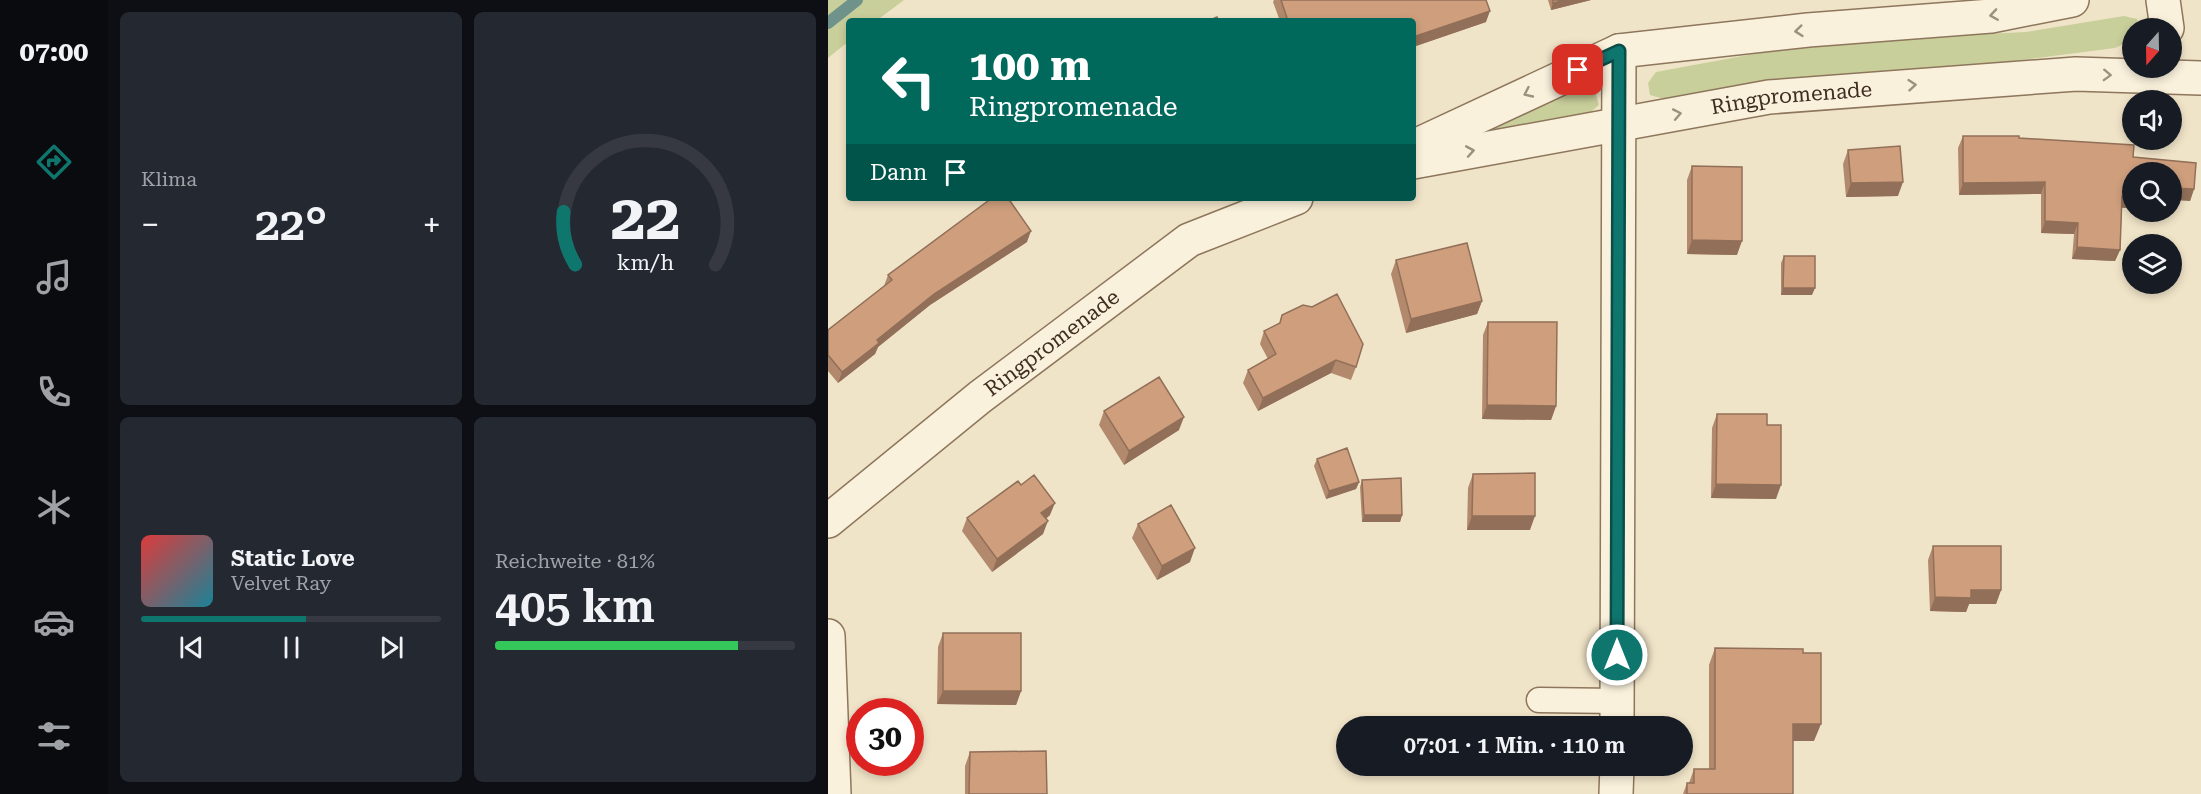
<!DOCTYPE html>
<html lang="de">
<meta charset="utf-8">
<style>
:root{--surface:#171b24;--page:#242831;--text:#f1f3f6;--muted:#9ea1a6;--line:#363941;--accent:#0f766e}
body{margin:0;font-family:"Roboto Serif",serif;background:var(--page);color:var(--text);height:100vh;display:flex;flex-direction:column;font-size:22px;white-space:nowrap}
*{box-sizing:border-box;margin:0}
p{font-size:20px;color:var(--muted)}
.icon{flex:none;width:33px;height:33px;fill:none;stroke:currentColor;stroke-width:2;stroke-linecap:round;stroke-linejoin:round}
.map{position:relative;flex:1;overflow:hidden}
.panel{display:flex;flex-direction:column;gap:12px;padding:12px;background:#0d0f14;width:720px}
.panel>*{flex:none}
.banner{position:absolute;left:18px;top:18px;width:570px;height:183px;border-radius:6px;box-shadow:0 3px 9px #0003;background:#00695c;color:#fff;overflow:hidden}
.needle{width:39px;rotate:200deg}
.controls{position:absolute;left:1294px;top:18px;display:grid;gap:12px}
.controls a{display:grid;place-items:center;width:60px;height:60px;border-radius:50%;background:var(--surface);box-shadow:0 3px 9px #0003;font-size:30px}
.speed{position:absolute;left:18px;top:698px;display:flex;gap:12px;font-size:30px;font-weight:700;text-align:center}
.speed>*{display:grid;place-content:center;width:78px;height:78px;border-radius:50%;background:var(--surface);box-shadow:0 3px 9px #0003;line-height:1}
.speed .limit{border:9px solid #d22;background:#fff;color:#111}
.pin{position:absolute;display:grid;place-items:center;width:51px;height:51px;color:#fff;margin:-26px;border-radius:12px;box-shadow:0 3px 9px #0006}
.me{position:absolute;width:66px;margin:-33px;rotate:0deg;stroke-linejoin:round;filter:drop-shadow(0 0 4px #0008)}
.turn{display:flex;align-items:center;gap:21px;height:126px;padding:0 24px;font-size:27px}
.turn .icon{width:78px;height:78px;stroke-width:2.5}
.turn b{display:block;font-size:42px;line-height:51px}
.then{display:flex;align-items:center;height:57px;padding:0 24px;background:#0003;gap:12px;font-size:22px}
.big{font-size:45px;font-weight:600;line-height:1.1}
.panel .widget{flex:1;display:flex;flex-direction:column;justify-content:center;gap:9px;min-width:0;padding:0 21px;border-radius:9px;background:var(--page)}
.panel .dial{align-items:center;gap:0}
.dial svg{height:156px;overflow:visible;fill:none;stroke:var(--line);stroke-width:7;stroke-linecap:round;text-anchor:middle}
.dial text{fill:var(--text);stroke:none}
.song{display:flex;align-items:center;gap:18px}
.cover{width:72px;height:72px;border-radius:9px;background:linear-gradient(135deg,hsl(0 70% 55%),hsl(190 70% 35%))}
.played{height:6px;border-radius:3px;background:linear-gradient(90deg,var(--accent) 55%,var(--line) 55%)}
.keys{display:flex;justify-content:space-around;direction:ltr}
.heat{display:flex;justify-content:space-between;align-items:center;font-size:33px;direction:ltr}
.charge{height:9px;border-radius:4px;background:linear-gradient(90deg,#34c759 81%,var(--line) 0)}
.panel .tiles{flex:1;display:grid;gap:12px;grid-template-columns:repeat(2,1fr)}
.trip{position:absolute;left:508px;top:716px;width:357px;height:60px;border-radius:30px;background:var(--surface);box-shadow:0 3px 9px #0003;font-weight:600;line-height:60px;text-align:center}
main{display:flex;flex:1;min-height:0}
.dock{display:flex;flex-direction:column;width:108px;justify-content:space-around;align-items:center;background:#090b0e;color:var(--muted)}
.dock .icon{width:42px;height:42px}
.dock .on{color:var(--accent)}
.dock b{font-size:27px;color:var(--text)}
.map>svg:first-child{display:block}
</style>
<main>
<nav class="dock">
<b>07:00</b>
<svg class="icon on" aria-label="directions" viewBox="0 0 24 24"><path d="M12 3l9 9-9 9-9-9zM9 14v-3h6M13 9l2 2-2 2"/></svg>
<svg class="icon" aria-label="music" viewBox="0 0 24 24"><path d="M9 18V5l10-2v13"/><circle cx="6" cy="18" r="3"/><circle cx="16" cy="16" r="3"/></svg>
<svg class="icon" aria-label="phone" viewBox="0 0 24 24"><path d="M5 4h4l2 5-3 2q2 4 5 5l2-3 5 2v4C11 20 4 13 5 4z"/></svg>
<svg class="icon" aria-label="climate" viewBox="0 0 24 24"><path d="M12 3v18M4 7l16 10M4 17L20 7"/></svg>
<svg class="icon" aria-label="car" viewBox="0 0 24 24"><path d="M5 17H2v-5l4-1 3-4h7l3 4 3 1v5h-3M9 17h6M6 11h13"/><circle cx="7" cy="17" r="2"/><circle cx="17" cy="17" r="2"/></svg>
<svg class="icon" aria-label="filters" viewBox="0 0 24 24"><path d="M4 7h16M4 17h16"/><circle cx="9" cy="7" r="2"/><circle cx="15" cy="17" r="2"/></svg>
</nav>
<section class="panel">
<div class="tiles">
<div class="widget"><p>Klima</p>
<div class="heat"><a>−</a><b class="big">22°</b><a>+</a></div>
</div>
<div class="widget dial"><svg viewBox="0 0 100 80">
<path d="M14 69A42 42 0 1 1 86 69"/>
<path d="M14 69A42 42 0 0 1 8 42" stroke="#0f766e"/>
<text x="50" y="56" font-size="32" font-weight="700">22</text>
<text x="50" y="72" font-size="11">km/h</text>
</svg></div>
<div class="widget">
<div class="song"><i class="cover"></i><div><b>Static Love</b><p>Velvet Ray</p></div></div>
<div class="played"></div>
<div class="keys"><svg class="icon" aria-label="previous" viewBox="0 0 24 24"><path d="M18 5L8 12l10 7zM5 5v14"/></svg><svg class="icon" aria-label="pause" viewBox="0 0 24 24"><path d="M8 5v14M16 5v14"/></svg><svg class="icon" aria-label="next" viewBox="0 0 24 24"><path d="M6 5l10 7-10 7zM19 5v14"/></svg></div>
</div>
<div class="widget"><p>Reichweite · 81%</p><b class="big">405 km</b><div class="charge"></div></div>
</div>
</section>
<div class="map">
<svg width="1373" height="794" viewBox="0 0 1373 794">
<rect width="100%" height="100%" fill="#f0e4c8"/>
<!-- green -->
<path fill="#c9cf9b" d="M0 0H76L48 21H21V41L0 58Z
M1296 16 1309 19 1311 28H1305L1304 40 1287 48 1171 63 948 79 836 99 822 95 820 83 828 72 947 50 1033 40 1198 32Z
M745 86 766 88 771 105 758 116 635 141Z"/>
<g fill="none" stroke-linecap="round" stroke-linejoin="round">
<!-- stream -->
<path stroke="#6f938a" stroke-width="12" d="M0 23 29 0"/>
<defs>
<path id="lane" d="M711 700 789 701"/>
<g id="street">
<path d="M1335 0 1339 28"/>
<path d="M585 147 791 51 980 30 1163 16 1244 0"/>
<path id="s1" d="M585 162 941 97 1248 74 1373 78"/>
<path id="s2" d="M0 521 152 397 361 240 468 198"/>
<path d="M0 636 6 794"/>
<path d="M789 726 791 51"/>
<path d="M788 794 789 765"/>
</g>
</defs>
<!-- lane casing -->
<use href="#lane" stroke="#8d765c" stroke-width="27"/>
<!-- street casing -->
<use href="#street" stroke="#8d765c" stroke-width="36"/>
<!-- lane -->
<use href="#lane" stroke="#faf1dc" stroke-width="24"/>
<!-- street -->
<use href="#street" stroke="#faf1dc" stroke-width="33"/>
</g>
<!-- wall -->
<path fill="#b2896c" d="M446 0H658V22L585 47V21H452L445 2Z
M720 0H763L723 10Z
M1135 136 1191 138 1305 157 1366 189 1362 201 1305 172V198H1303L1299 208H1294L1292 250 1287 261 1244 259 1246 234 1213 233V194L1131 195 1130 148Z
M1020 150 1070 196 1018 197 1015 164Z
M864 166 909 255 859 254V180Z
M199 242 102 305 50 347 47 354 10 383 0 371V330L56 286 60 275Z
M956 256 984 295H953V263Z
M568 260 654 301 649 314 578 333 563 274Z
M454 315 528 367 523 380 503 373 430 411 415 383 420 370 440 359 432 344 436 331 451 324Z
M660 322 728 406 723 420 654 419 655 335Z
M276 411 351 430 296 465 271 425Z
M889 414 939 425 948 499 883 498 884 428Z
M489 459 531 482 528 489 498 499 486 466Z
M645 474 702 530H639L640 488Z
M534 480 574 515 572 522H534L532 487Z
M193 485 222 515 218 519 215 534 164 572 134 531 139 518Z
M310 524 362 562 329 580 304 538Z
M1105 546 1173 590 1168 604H1141L1138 612 1102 611 1100 560Z
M115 633 193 691 188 705 109 704 110 647Z
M887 648 986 741H965V794H855L859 783H861L866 769H881V665Z
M142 752 219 794H137V766Z"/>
<!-- shaded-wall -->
<path fill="#916f58" d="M737 0H763L723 10 725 3Z
M662 11 658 22 585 47V37Z
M1075 182 1070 196 1018 197 1023 183Z
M1217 182 1213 194 1131 195 1135 183Z
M1304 186H1305V198H1303L1299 208 1290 207 1294 196Z
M1344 188 1366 189 1362 201 1344 200Z
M1217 221 1250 223 1246 234 1213 233Z
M203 231 199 242 102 305 50 347 47 354 10 383 14 372 49 340 106 294Z
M864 240 914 241 909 255 859 254Z
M1249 247 1292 250 1287 261 1244 259Z
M955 288H987L984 295H953Z
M654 301 649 314 578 333 583 319Z
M508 360 503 373 430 411 435 398Z
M659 405 728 406 723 420 654 419Z
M356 417 351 430 296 465 301 451Z
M531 482 528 489 498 499 501 491Z
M888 484 953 485 948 499 883 498Z
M227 503 222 515 209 525 213 513Z
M536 515H574L572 522H534Z
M644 516H707L702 530H639Z
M220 521 215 534 164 572 169 559Z
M367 548 362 562 329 580 334 566Z
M1143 590H1173L1168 604H1141L1138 612 1102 611 1107 597Z
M115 691H193L188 705 109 704Z
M965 724H993L986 741H959Z"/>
<!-- building -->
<path fill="#cf9f7d" stroke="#916f58" stroke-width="1.5" d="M453 0H658L662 11 585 37V21H460Z
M725 0H737L725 3Z
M389 17 391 21H380Z
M1135 136H1191V138L1306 145 1305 157 1368 163 1366 189 1344 188V172H1305V186H1304L1303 196H1294L1292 250 1249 247 1250 223 1217 221V182L1135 183Z
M1072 146 1075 182 1023 183 1020 150Z
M864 166 914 167V241L864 240Z
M164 198H180L203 231 106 294 49 340 51 343 14 372 0 355V330L64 280 60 275Z
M639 243 654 301 583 319 568 260Z
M956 256H987V288H955Z
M509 294 535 344 528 367 508 360 435 398 420 370 448 354 436 331 452 323 454 315 475 305 484 307Z
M660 322H729L728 406 659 405Z
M331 377 356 417 301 451 276 411Z
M889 414H939V425H953V485L888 484Z
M519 448 531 482 501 491 489 459Z
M707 473V516H644L645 474Z
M206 475 227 503 213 513 220 521 169 559 139 518 190 481 193 485Z
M573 478 574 515H536L534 480Z
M343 505 367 548 334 566 310 524Z
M1105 546H1173V590H1143V598L1107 597Z
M115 633H193V691H115Z
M887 648 975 649V653H993V724H965V794H859V783H866V769H887Z
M218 751 219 794H141L142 752Z"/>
<!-- one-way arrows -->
<defs><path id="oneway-chevron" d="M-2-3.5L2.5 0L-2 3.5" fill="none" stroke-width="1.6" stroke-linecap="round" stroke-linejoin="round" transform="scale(1.5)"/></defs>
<g stroke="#9c907e">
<use href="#oneway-chevron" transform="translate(1166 15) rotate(171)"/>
<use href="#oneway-chevron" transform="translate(971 31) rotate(174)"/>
<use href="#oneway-chevron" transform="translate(1279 75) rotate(2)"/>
<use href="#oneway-chevron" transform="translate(1084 85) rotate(-5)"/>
<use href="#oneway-chevron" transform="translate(700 93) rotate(155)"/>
<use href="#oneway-chevron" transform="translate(849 114) rotate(-11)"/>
<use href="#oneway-chevron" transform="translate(642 151) rotate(-10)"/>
</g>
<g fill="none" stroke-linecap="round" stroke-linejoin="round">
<defs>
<path id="route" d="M750 70 791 51 789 655"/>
</defs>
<!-- route casing -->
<use href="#route" stroke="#0a4d48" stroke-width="15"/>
<!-- route -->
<use href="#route" stroke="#0f766e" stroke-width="10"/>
</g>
<g text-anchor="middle" stroke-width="6" stroke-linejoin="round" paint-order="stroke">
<!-- street labels -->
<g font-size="21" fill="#3d2e20" stroke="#f7eed8">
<text dy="7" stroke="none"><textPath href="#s1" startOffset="384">Ringpromenade</textPath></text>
<text dy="7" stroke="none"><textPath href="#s2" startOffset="286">Ringpromenade</textPath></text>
</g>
</g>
</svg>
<div class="controls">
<a><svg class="needle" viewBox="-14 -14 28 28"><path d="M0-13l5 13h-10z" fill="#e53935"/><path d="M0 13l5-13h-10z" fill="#9ea1a6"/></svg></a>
<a><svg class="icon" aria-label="sound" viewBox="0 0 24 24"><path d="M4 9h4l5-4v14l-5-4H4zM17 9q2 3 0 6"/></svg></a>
<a><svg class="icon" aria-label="search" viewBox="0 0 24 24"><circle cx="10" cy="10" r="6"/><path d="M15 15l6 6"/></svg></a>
<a><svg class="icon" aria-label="layers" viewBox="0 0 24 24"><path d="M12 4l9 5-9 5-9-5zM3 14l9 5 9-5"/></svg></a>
</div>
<div class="speed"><div class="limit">30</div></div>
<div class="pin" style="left:750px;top:70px;background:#d93025"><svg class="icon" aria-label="arrive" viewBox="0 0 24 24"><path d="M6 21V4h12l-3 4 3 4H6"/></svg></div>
<svg class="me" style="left:789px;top:655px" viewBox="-20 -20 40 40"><circle r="17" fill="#0f766e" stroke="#fff" stroke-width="3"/><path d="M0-11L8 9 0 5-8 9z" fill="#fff"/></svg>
<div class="trip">07:01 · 1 Min. · 110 m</div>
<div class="banner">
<div class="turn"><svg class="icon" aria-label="left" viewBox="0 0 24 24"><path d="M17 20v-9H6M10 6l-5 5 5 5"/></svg><div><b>100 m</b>Ringpromenade</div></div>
<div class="then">Dann<svg class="icon" aria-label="arrive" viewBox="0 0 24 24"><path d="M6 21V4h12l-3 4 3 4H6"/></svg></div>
</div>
</div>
</main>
